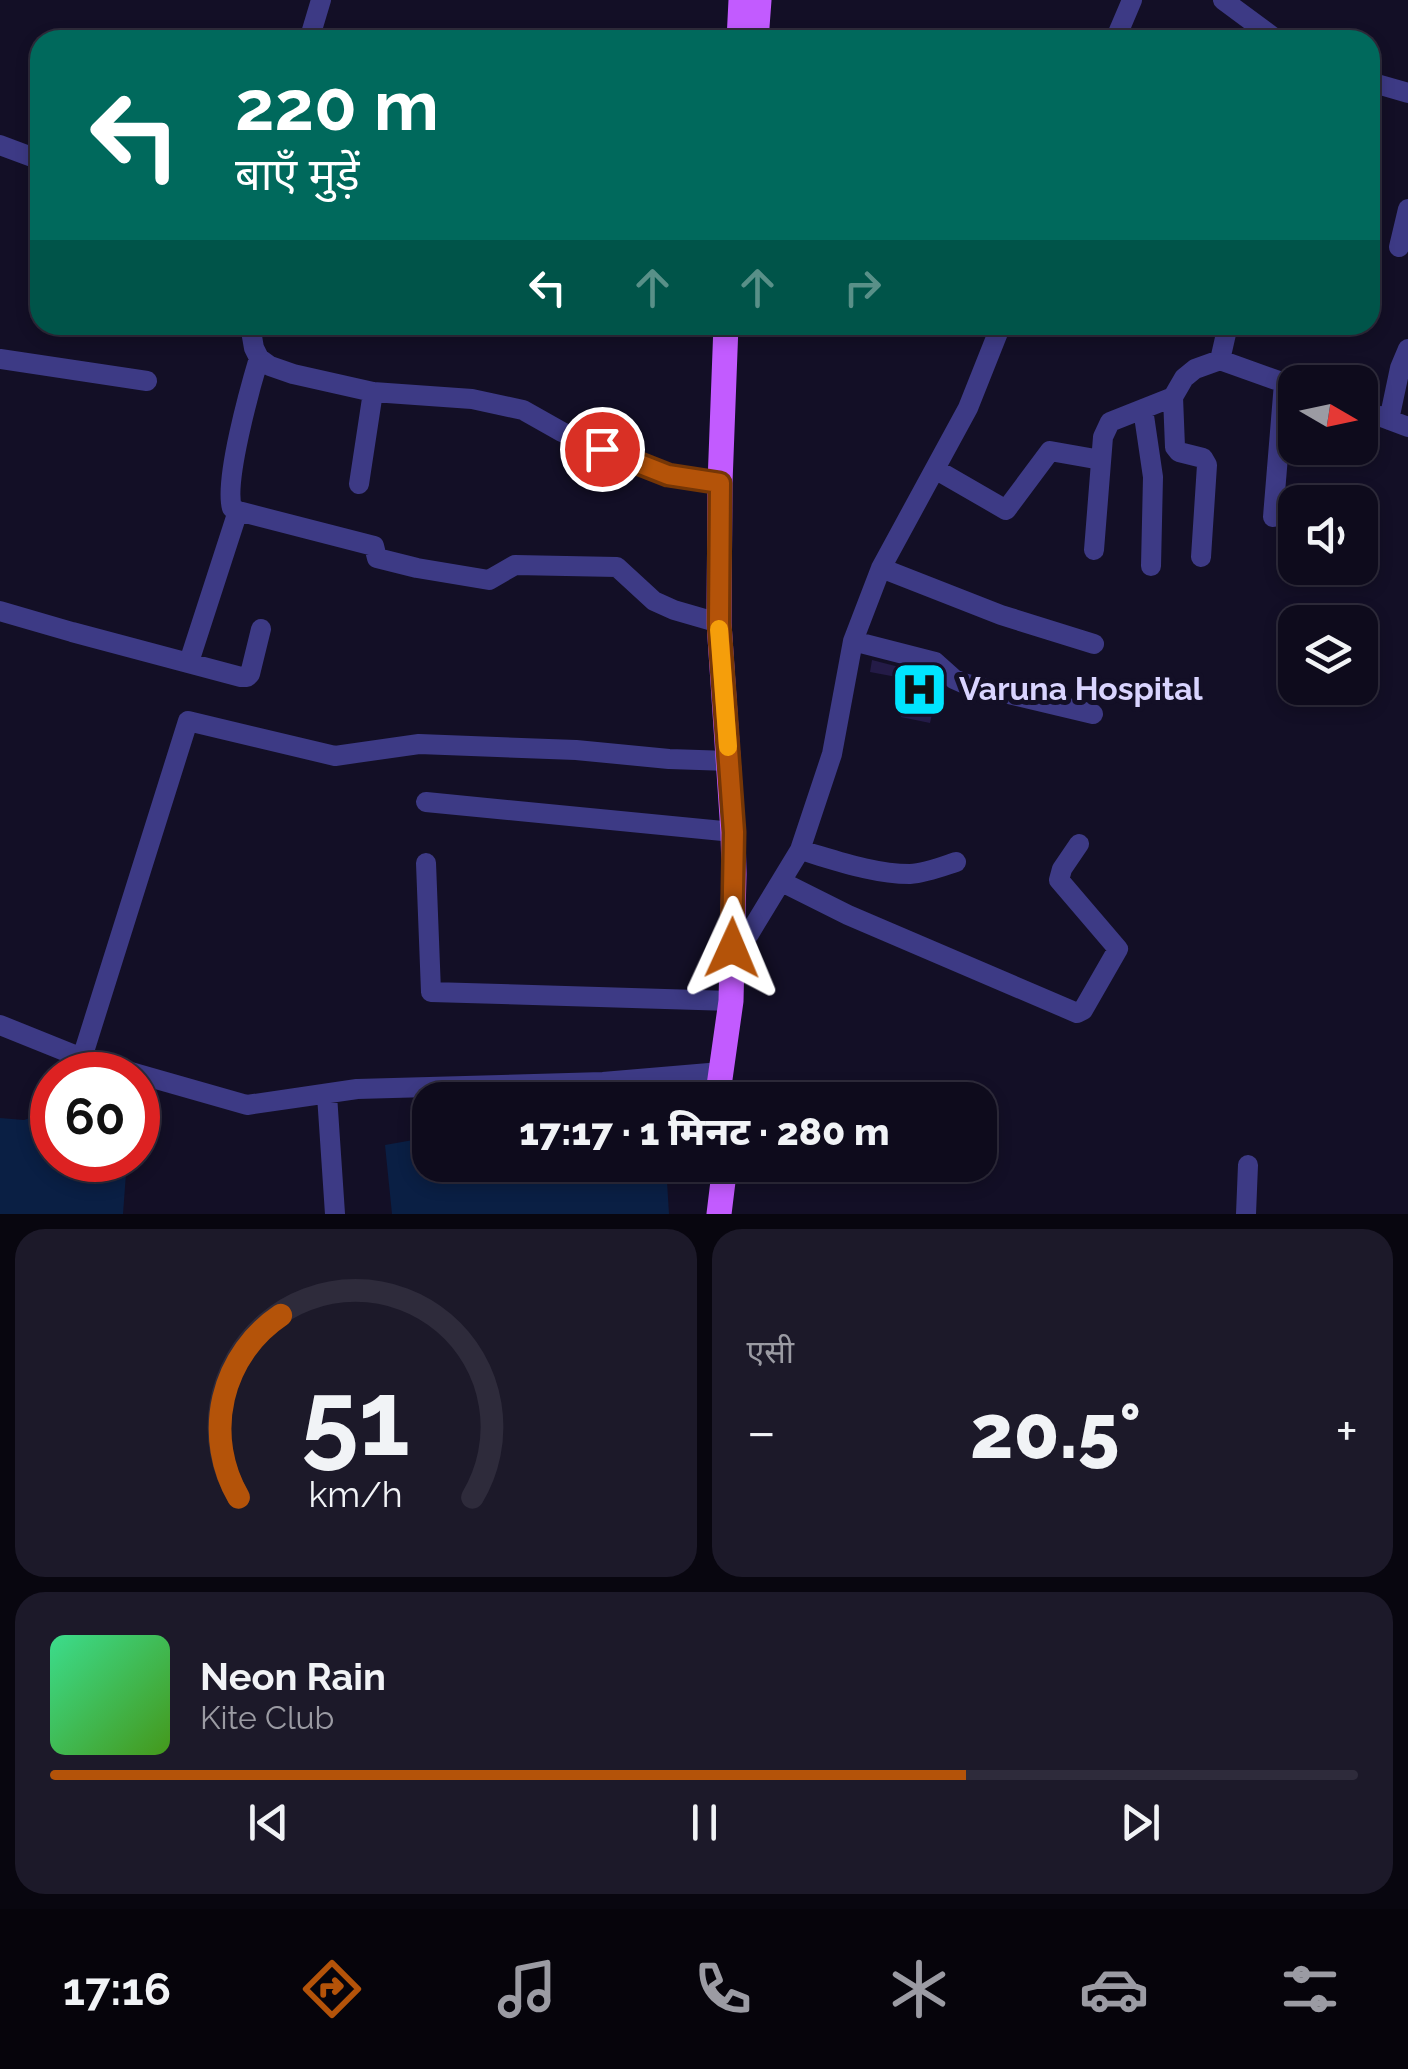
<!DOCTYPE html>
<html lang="hi">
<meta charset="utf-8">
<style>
:root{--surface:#0e0b1c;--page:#1c1929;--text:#f1f3f6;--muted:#9b9ba3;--line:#2e2b3b;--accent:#b45309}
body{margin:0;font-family:Raleway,"Noto Sans Devanagari",sans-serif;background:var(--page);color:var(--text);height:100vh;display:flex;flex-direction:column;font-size:38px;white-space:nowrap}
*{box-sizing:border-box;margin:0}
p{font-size:32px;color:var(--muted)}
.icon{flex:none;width:55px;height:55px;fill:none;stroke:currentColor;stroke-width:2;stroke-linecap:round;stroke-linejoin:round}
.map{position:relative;height:1214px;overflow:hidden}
.sheet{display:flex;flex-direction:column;gap:15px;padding:15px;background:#08060f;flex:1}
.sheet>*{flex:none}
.top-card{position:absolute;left:30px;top:30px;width:1350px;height:305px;border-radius:30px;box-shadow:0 5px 15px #0003,0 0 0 2px var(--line);background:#00695c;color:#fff;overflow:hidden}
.needle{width:65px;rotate:99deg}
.tools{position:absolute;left:1278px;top:365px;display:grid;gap:20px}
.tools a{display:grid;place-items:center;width:100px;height:100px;border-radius:20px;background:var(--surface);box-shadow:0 5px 15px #0003,0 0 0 2px var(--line);font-size:50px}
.speed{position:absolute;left:30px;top:1052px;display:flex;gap:20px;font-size:50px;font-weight:700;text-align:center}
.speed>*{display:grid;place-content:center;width:130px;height:130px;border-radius:50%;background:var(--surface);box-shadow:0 5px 15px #0003,0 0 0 2px var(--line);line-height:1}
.speed .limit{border:15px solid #d22;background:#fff;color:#111}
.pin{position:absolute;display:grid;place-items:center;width:85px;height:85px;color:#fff;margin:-42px;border:5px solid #fff;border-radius:50%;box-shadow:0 2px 10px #0007}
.me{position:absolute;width:110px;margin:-55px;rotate:1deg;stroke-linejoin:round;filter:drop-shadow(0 0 8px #0008)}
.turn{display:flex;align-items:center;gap:35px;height:210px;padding:0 40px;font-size:45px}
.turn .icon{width:130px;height:130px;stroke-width:2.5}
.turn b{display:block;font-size:70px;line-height:85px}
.lanes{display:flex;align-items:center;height:95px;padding:0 40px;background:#0003;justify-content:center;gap:50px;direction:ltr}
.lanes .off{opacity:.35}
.big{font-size:75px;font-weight:800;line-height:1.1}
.sheet .card{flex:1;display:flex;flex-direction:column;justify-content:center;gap:15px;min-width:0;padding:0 35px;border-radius:30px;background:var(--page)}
.sheet .dial{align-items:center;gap:0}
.dial svg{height:260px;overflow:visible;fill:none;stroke:var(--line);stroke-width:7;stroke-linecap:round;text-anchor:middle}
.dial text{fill:var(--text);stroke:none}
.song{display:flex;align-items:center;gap:30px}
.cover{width:120px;height:120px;border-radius:15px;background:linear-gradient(135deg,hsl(150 70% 55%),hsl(100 70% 35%))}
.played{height:10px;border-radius:5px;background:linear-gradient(90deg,var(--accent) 70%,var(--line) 70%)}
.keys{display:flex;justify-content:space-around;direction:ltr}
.heat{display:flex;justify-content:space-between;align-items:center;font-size:55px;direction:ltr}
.sheet .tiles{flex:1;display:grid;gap:15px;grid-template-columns:1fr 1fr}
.card:last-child{grid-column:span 2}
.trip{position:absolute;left:412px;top:1082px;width:585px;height:100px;border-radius:30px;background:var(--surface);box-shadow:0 5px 15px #0003,0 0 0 2px var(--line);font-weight:800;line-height:100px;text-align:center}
.tab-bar{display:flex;height:160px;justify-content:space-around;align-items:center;background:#06040b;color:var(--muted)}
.tab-bar .icon{width:70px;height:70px}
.tab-bar .selected{color:var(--accent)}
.tab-bar b{font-size:45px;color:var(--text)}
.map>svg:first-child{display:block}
</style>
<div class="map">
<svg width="1408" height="1214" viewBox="0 0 1408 1214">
<rect width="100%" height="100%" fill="#130f26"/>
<!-- water -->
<path fill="#0a1f44" d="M38 1115 52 1121V1160H127L123 1214H0V1118L24 1120Z
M430 1137V1165H666L669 1214H392L385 1145Z"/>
<!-- building -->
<path fill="#241b47" d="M872 660 903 668 902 678 870 672Z
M911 673 932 678 939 684 930 723 901 717Z"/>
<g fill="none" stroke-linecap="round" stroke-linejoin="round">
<!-- minor -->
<path stroke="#3d3a85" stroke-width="20" d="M1223 0 1277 40
M309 40 321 0
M1115 40 1132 0
M1370 82 1408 93
M0 145 40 160
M1399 247 1408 209
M250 325 254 348 259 358 270 366 293 374 373 392 472 399 523 410 562 432 668 475 720 483
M259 358C250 388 224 481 232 508L238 511 374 546 377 558 417 568 489 580 515 565 617 567 654 601 674 610 719 623
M0 359 147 381
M1220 360 1293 386
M1173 397 1175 447 1179 452 1203 458 1207 465 1201 557
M1143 409 1153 477 1151 566
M1360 409 1408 427
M1389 420 1400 368 1408 349
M935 469 1006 510 1050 451 1101 460
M359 484 373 392
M1273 517 1284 383
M1094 550 1103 437 1110 422 1173 397 1184 378 1195 369 1220 360 1228 325
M881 568 1001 615 1094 644
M0 611 72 632 241 677H247L250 674 261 629
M853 641 935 662 954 679 963 683 1093 714
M189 662 238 511
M426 802 733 832
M800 850C835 860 873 874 910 874 926 873 941 867 956 862
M426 863 431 992 731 1001
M782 882 848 915 1077 1013 1083 1010 1118 949 1059 880 1062 869 1079 844
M732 948 749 934 800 850 832 754 853 641 881 568 968 408 1001 325
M0 1025 82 1058 247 1105 357 1089 603 1082 721 1072
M82 1058 188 721 335 756 419 744 576 750 669 759 729 761
M327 1095 335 1214
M1246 1214 1248 1165"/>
<!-- major -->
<path stroke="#c25bff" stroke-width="25" d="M739 40 741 0
M756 40 759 0
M717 1100 731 1001 734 874 733 832 719 623 720 483 726 325
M719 1214 725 1165"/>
</g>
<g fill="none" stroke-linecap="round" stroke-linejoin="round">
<defs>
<path id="route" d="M602 449 668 475 720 483 719 623 734 832 732 948"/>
</defs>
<!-- route casing -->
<use href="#route" stroke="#753606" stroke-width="25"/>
<!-- route -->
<use href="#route" stroke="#b45309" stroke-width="18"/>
<!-- slow -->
<path stroke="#f59e0b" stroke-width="18" d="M719 629 728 747"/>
</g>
<!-- icons -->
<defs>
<symbol id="hospital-square" viewBox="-11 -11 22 22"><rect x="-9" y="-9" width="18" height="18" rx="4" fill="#00e5ff" stroke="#130f26"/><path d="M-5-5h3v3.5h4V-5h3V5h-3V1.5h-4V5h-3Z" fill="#111"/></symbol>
</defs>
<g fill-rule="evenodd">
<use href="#hospital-square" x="888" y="658" width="63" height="63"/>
</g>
<g text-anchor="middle" stroke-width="10" stroke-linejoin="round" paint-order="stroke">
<!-- poi labels -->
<g font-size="32" font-weight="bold" fill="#d9d4ff" stroke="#130f26" text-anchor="start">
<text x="959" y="700">Varuna Hospital</text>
</g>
</g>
</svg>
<div class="tools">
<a><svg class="needle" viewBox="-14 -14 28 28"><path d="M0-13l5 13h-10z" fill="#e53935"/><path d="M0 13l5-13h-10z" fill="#9b9ba3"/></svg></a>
<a><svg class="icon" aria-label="sound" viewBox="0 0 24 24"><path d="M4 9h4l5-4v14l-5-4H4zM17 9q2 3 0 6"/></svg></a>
<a><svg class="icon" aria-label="layers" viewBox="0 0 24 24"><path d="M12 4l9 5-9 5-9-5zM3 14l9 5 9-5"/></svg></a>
</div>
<div class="speed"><div class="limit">60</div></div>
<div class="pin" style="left:602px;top:449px;background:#d93025"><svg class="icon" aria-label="arrive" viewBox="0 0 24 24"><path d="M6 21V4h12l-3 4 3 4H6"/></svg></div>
<svg class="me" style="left:732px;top:948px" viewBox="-20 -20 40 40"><path d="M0-17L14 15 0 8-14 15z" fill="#b45309" stroke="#fff" stroke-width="4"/></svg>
<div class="trip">17:17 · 1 मिनट · 280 m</div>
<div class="top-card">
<div class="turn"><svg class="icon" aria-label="left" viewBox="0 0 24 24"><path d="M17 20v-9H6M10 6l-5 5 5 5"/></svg><div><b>220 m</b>बाएँ मुड़ें</div></div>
<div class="lanes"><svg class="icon" aria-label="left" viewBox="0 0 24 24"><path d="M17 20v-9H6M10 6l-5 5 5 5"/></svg><svg class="icon off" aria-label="ahead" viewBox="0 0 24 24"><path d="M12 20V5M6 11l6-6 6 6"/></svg><svg class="icon off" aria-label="ahead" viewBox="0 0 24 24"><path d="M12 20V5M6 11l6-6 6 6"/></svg><svg class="icon off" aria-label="right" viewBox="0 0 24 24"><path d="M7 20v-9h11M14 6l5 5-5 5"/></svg></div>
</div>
</div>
<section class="sheet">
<div class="tiles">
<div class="card dial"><svg viewBox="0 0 100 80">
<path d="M14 69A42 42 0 1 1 86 69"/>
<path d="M14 69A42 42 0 0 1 27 13" stroke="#b45309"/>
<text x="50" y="56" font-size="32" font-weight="700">51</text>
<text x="50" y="72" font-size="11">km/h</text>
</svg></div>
<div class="card"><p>एसी</p>
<div class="heat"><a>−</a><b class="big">20.5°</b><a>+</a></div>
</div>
<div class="card">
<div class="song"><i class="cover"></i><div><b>Neon Rain</b><p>Kite Club</p></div></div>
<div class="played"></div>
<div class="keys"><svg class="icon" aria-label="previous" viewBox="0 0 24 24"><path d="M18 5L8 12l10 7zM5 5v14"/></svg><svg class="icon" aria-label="pause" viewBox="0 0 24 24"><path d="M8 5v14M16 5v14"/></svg><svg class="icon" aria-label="next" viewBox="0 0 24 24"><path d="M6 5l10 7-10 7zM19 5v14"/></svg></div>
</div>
</div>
</section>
<nav class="tab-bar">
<b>17:16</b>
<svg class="icon selected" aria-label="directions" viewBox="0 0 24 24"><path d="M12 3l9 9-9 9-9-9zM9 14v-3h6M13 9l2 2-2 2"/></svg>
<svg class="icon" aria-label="music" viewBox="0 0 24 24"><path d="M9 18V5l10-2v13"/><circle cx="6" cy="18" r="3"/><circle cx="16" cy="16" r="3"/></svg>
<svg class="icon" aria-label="phone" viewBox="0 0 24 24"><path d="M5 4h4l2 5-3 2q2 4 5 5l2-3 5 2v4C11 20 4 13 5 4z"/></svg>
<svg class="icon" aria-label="climate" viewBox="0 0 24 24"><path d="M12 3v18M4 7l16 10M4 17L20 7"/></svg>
<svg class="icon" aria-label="car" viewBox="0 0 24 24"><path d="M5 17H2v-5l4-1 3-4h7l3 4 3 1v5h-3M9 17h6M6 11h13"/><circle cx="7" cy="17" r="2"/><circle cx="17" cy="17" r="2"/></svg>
<svg class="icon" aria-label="filters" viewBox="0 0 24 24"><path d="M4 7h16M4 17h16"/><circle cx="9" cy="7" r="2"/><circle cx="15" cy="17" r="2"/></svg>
</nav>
